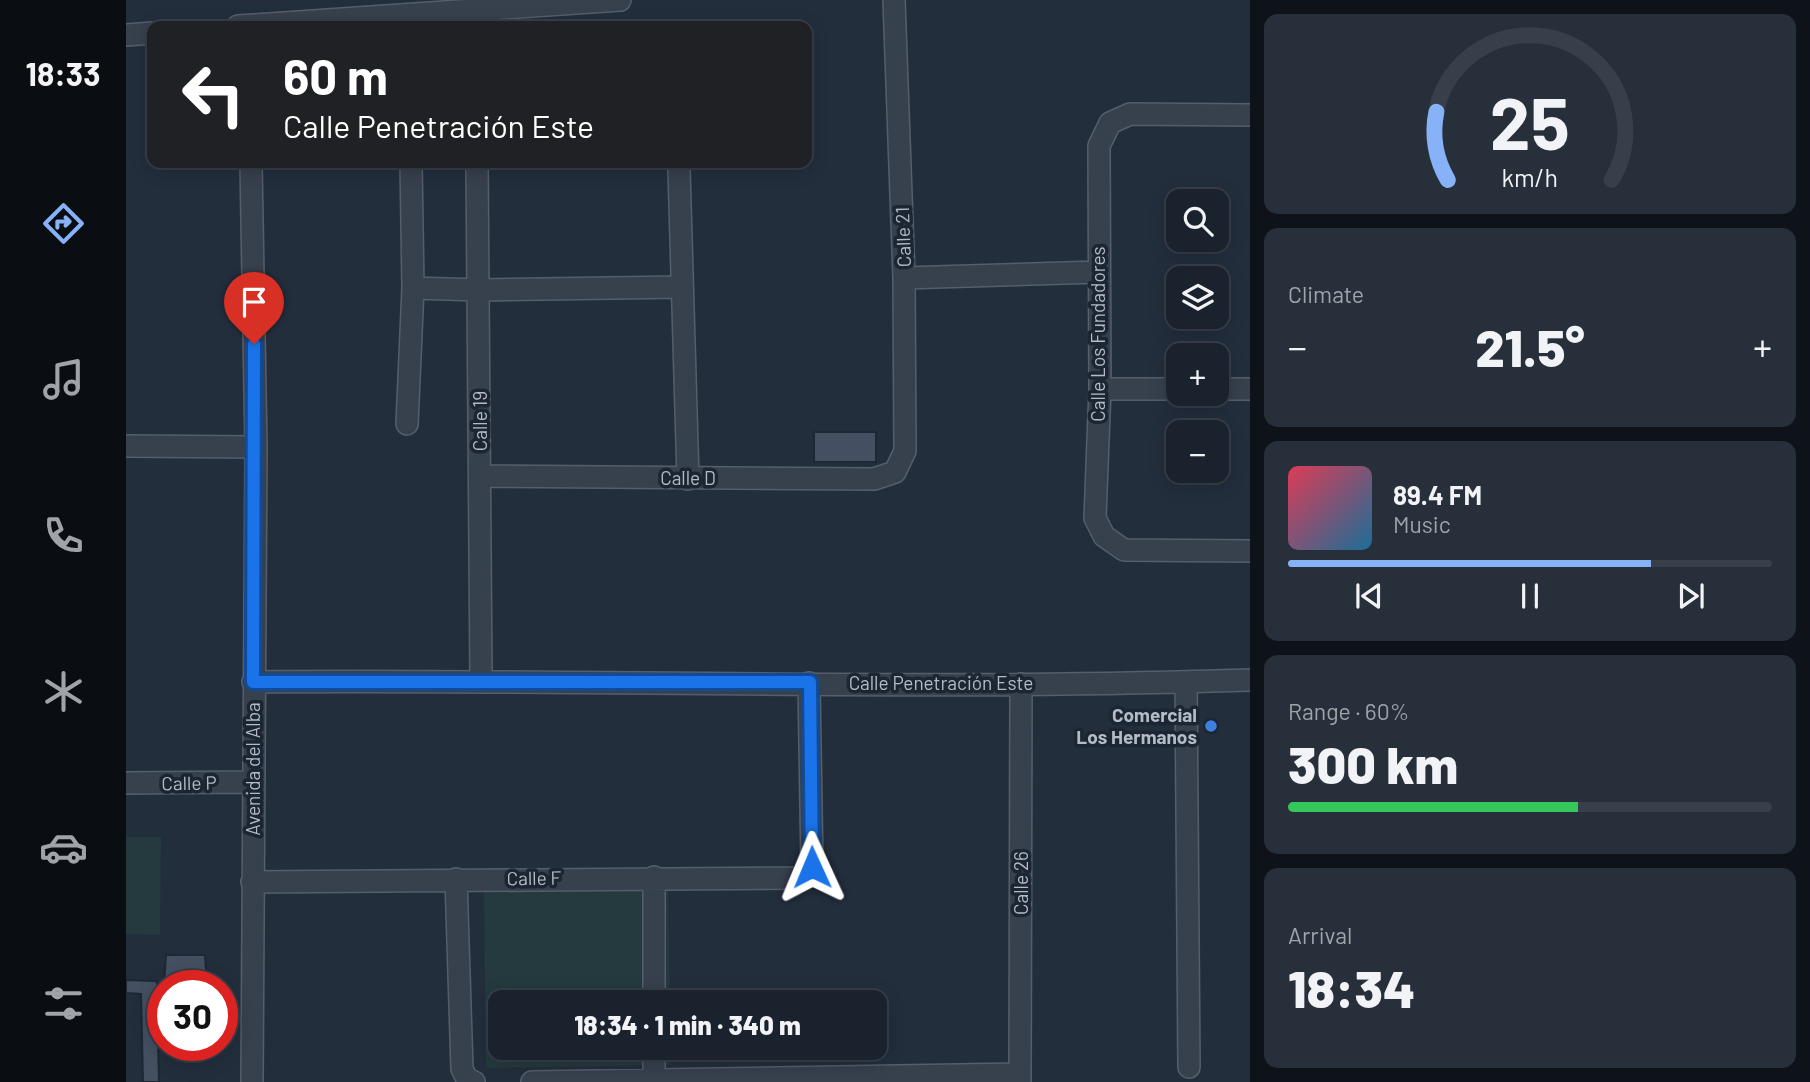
<!DOCTYPE html>
<meta charset="utf-8">
<style>
:root{--surface:#1a222e;--page:#272f3a;--text:#f1f3f6;--muted:#9fa4aa;--line:#383f4a;--accent:#88b2f8}
body{margin:0;font-family:Barlow,sans-serif;background:var(--page);color:var(--text);height:100vh;display:flex;flex-direction:column;font-size:26px;white-space:nowrap}
*{box-sizing:border-box;margin:0}
p{font-size:23px;color:var(--muted)}
.icon{flex:none;width:38px;height:38px;fill:none;stroke:currentColor;stroke-width:2;stroke-linecap:round;stroke-linejoin:round}
.map{position:relative;flex:1;overflow:hidden}
.panel{display:flex;flex-direction:column;gap:14px;padding:14px;background:#0e1319;width:560px}
.panel>*{flex:none}
.top-card{position:absolute;left:21px;top:21px;width:665px;height:147px;border-radius:14px;box-shadow:0 4px 18px #0003,0 0 0 2px var(--line);background:#202124;color:#fff;overflow:hidden}
.buttons{position:absolute;left:1040px;top:189px;display:grid;gap:14px}
.buttons a{display:grid;place-items:center;width:63px;height:63px;border-radius:14px;background:var(--surface);box-shadow:0 4px 18px #0003,0 0 0 2px var(--line);font-size:35px}
.speed{position:absolute;left:21px;top:970px;display:flex;gap:14px;font-size:35px;font-weight:700;text-align:center}
.speed>*{display:grid;place-content:center;width:91px;height:91px;border-radius:50%;background:var(--surface);box-shadow:0 4px 18px #0003,0 0 0 2px var(--line);line-height:1}
.speed .limit{border:10px solid #d22;background:#fff;color:#111}
.pin{position:absolute;display:grid;place-items:center;width:60px;height:60px;color:#fff;margin:-72px -30px;border-radius:50% 50% 50% 0;rotate:-45deg;box-shadow:0 0 7px #0007}
.pin .icon{rotate:45deg}
.me{position:absolute;width:77px;margin:-38px;rotate:359deg;stroke-linejoin:round;filter:drop-shadow(0 0 5px #0008)}
.turn{display:flex;align-items:center;gap:24px;height:147px;padding:0 21px;font-size:32px}
.turn .icon{width:91px;height:91px;stroke-width:2.5}
.turn b{display:block;font-size:49px;line-height:60px}
.big{font-size:52px;font-weight:800;line-height:1.1}
.panel .tile{flex:1;display:flex;flex-direction:column;justify-content:center;gap:10px;min-width:0;padding:0 24px;border-radius:14px;background:var(--page)}
.panel .dial{align-items:center;gap:0}
.dial svg{height:182px;overflow:visible;fill:none;stroke:var(--line);stroke-width:7;stroke-linecap:round;text-anchor:middle}
.dial text{fill:var(--text);stroke:none}
.song{display:flex;align-items:center;gap:21px}
.cover{width:84px;height:84px;border-radius:10px;background:linear-gradient(135deg,hsl(350 70% 55%),hsl(200 70% 35%))}
.played{height:7px;border-radius:4px;background:linear-gradient(90deg,var(--accent) 75%,var(--line) 75%)}
.keys{display:flex;justify-content:space-around;direction:ltr}
.heat{display:flex;justify-content:space-between;align-items:center;font-size:38px;direction:ltr}
.charge{height:10px;border-radius:5px;background:linear-gradient(90deg,#34c759 60%,var(--line) 0)}
.trip{position:absolute;left:362px;top:990px;width:399px;height:70px;border-radius:14px;background:var(--surface);box-shadow:0 4px 18px #0003,0 0 0 2px var(--line);font-weight:800;line-height:70px;text-align:center}
main{display:flex;flex:1;min-height:0}
.tab-bar{display:flex;flex-direction:column;width:126px;justify-content:space-around;align-items:center;background:#0a0e12;color:var(--muted)}
.tab-bar .icon{width:49px;height:49px}
.tab-bar .on{color:var(--accent)}
.tab-bar b{font-size:32px;color:var(--text)}
.map>svg:first-child{display:block}
</style>
<main>
<nav class="tab-bar">
<b>18:33</b>
<svg class="icon on" aria-label="directions" viewBox="0 0 24 24"><path d="M12 3l9 9-9 9-9-9zM9 14v-3h6M13 9l2 2-2 2"/></svg>
<svg class="icon" aria-label="music" viewBox="0 0 24 24"><path d="M9 18V5l10-2v13"/><circle cx="6" cy="18" r="3"/><circle cx="16" cy="16" r="3"/></svg>
<svg class="icon" aria-label="phone" viewBox="0 0 24 24"><path d="M5 4h4l2 5-3 2q2 4 5 5l2-3 5 2v4C11 20 4 13 5 4z"/></svg>
<svg class="icon" aria-label="climate" viewBox="0 0 24 24"><path d="M12 3v18M4 7l16 10M4 17L20 7"/></svg>
<svg class="icon" aria-label="car" viewBox="0 0 24 24"><path d="M5 17H2v-5l4-1 3-4h7l3 4 3 1v5h-3M9 17h6M6 11h13"/><circle cx="7" cy="17" r="2"/><circle cx="17" cy="17" r="2"/></svg>
<svg class="icon" aria-label="filters" viewBox="0 0 24 24"><path d="M4 7h16M4 17h16"/><circle cx="9" cy="7" r="2"/><circle cx="15" cy="17" r="2"/></svg>
</nav>
<div class="map">
<svg width="1124" height="1082" viewBox="0 0 1124 1082">
<rect width="100%" height="100%" fill="#232e3d"/>
<!-- green -->
<path fill="#253a3e" d="M0 837H35L34 935 0 934Z
M542 889 544 1003H374V1048H544V1065L360 1068 358 892Z"/>
<!-- building -->
<path fill="#445061" stroke="#1e2734" stroke-width="2" d="M688 432H750V462H688Z
M40 955H79L81 985H38Z
M0 980 31 981V1026H37V1039H32L33 1082H17L15 994 0 993Z"/>
<g fill="none" stroke-linecap="round" stroke-linejoin="round">
<defs>
<path id="minor" d="M112 26 494 0
M0 35 26 33
M1124 115 1004 114 984 123 973 146 974 389 969 518 978 536 998 550 1124 551
M125 163 130 447 126 1082
M351 163 355 680
M553 170 562 479
M778 278 972 272
M287 288 354 290 556 287
M974 389H1052
M1090 389H1124
M281 424 287 288 285 163
M0 446 130 447
M355 476 748 479 769 472 779 451 778 278 768 0
M127 682C459 679 792 691 1124 680
M1060 682 1063 1067
M0 783 126 782
M528 877V1003
M330 879 336 1069 341 1079 348 1082
M126 882 673 878 681 875 686 867 683 683
M528 1048V1080
M406 1082 894 1074
M894 1082 895 684"/>
</defs>
<!-- minor casing -->
<use href="#minor" stroke="#555e6b" stroke-width="24"/>
<!-- minor -->
<use href="#minor" stroke="#37404d" stroke-width="21"/>
</g>
<g fill="none" stroke-linecap="round" stroke-linejoin="round">
<defs>
<path id="route" d="M128 344 127 682H684L686 867"/>
</defs>
<!-- route casing -->
<use href="#route" stroke="#114b97" stroke-width="18"/>
<!-- route -->
<use href="#route" stroke="#1a73e8" stroke-width="12"/>
</g>
<!-- markers -->
<circle fill="#3f7fe0" stroke="#1c2532" stroke-width="2.5" cx="1085" cy="726" r="7"/>
<g text-anchor="middle" stroke-width="7" stroke-linejoin="round" paint-order="stroke">
<!-- street labels -->
<g font-size="19" fill="#b3bbc8" stroke="#1c2532">
<text transform="translate(777 237) rotate(-92)" y="7">Calle 21</text>
<text transform="translate(972 334) rotate(-90)" y="7">Calle Los Fundadores</text>
<text transform="translate(354 421) rotate(-90)" y="7">Calle 19</text>
<text x="562" y="485">Calle D</text>
<text x="815" y="690">Calle Penetración Este</text>
<text transform="translate(127 769) rotate(-90)" y="7">Avenida del Alba</text>
<text transform="translate(63 783) rotate(-1)" y="7">Calle P</text>
<text transform="translate(408 878) rotate(-1)" y="7">Calle F</text>
<text transform="translate(895 883) rotate(-90)" y="7">Calle 26</text>
</g>
<!-- poi labels -->
<g font-size="19" font-weight="bold" fill="#b3bbc8" stroke="#1c2532" text-anchor="end">
<text x="1071" y="722">Comercial<tspan x="1071" dy="22">Los Hermanos</tspan></text>
</g>
</g>
</svg>
<div class="buttons">
<a><svg class="icon" aria-label="search" viewBox="0 0 24 24"><circle cx="10" cy="10" r="6"/><path d="M15 15l6 6"/></svg></a>
<a><svg class="icon" aria-label="layers" viewBox="0 0 24 24"><path d="M12 4l9 5-9 5-9-5zM3 14l9 5 9-5"/></svg></a>
<a>+</a>
<a>−</a>
</div>
<div class="speed"><div class="limit">30</div></div>
<div class="pin" style="left:128px;top:344px;background:#d93025"><svg class="icon" aria-label="arrive" viewBox="0 0 24 24"><path d="M6 21V4h12l-3 4 3 4H6"/></svg></div>
<svg class="me" style="left:686px;top:867px" viewBox="-20 -20 40 40"><path d="M0-17L14 15 0 8-14 15z" fill="#1a73e8" stroke="#fff" stroke-width="4"/></svg>
<div class="trip">18:34 · 1 min · 340 m</div>
<div class="top-card">
<div class="turn"><svg class="icon" aria-label="left" viewBox="0 0 24 24"><path d="M17 20v-9H6M10 6l-5 5 5 5"/></svg><div><b>60 m</b>Calle Penetración Este</div></div>
</div>
</div>
<section class="panel">
<div class="tile dial"><svg viewBox="0 0 100 80">
<path d="M14 69A42 42 0 1 1 86 69"/>
<path d="M14 69A42 42 0 0 1 9 39" stroke="#88b2f8"/>
<text x="50" y="56" font-size="32" font-weight="700">25</text>
<text x="50" y="72" font-size="11">km/h</text>
</svg></div>
<div class="tile"><p>Climate</p>
<div class="heat"><a>−</a><b class="big">21.5°</b><a>+</a></div>
</div>
<div class="tile">
<div class="song"><i class="cover"></i><div><b>89.4 FM</b><p>Music</p></div></div>
<div class="played"></div>
<div class="keys"><svg class="icon" aria-label="previous" viewBox="0 0 24 24"><path d="M18 5L8 12l10 7zM5 5v14"/></svg><svg class="icon" aria-label="pause" viewBox="0 0 24 24"><path d="M8 5v14M16 5v14"/></svg><svg class="icon" aria-label="next" viewBox="0 0 24 24"><path d="M6 5l10 7-10 7zM19 5v14"/></svg></div>
</div>
<div class="tile"><p>Range · 60%</p><b class="big">300 km</b><div class="charge"></div></div>
<div class="tile"><p>Arrival</p><b class="big">18:34</b></div>
</section>
</main>
